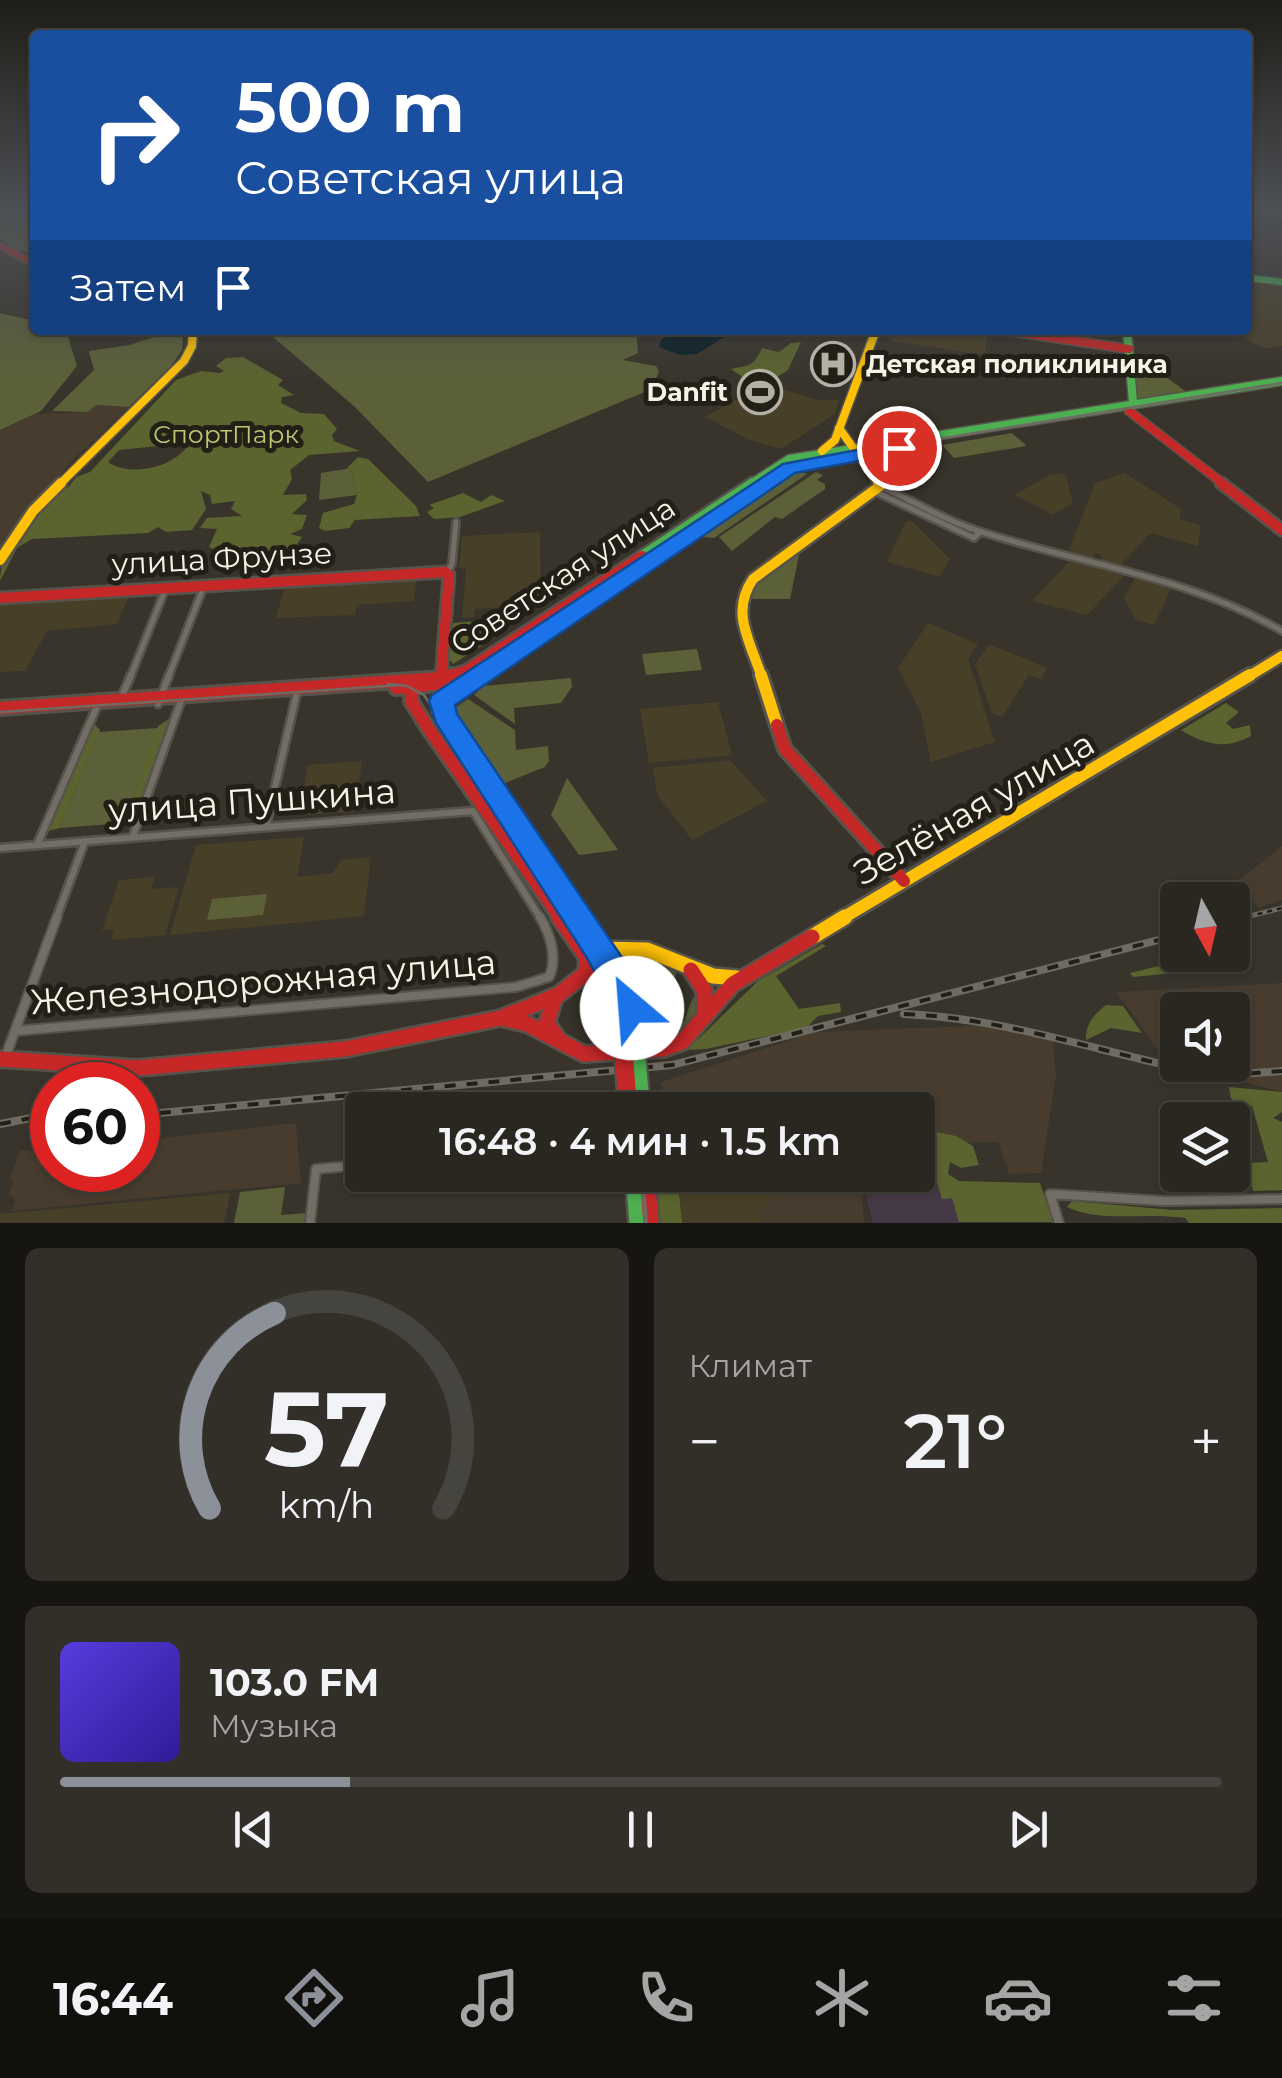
<!DOCTYPE html>
<html lang="ru">
<meta charset="utf-8">
<style>
:root{--surface:#2a2720;--page:#322f29;--text:#f1f3f6;--muted:#a5a5a5;--line:#46443e;--accent:#8c9099}
body{margin:0;font-family:Montserrat,sans-serif;background:var(--page);color:var(--text);height:100vh;display:flex;flex-direction:column;font-size:38px;white-space:nowrap}
*{box-sizing:border-box;margin:0}
p{font-size:32px;color:var(--muted)}
.icon{flex:none;width:55px;height:55px;fill:none;stroke:currentColor;stroke-width:2;stroke-linecap:round;stroke-linejoin:round}
.map{position:relative;height:1223px;overflow:hidden}
.details{display:flex;flex-direction:column;gap:25px;padding:25px;background:#171512;flex:1}
.details>*{flex:none}
.banner{position:absolute;left:30px;top:30px;width:1222px;height:305px;border-radius:10px;box-shadow:0 2px 8px #0004,0 0 0 2px var(--line);background:#1a4fa0;color:#fff;overflow:hidden}
.needle{width:65px;rotate:172deg}
.buttons{position:absolute;left:1160px;top:882px;display:grid;gap:20px}
.buttons a{display:grid;place-items:center;width:90px;height:90px;border-radius:10px;background:var(--surface);box-shadow:0 2px 8px #0004,0 0 0 2px var(--line);font-size:50px}
.speed{position:absolute;left:30px;top:1062px;display:flex;gap:20px;font-size:50px;font-weight:700;text-align:center}
.speed>*{display:grid;place-content:center;width:130px;height:130px;border-radius:50%;background:var(--surface);box-shadow:0 2px 8px #0004,0 0 0 2px var(--line);line-height:1}
.speed .limit{border:15px solid #d22;background:#fff;color:#111}
.pin{position:absolute;display:grid;place-items:center;width:85px;height:85px;color:#fff;margin:-42px;border:5px solid #fff;border-radius:50%;box-shadow:0 2px 10px #0007}
.me{position:absolute;width:110px;margin:-55px;rotate:333deg;stroke-linejoin:round;filter:drop-shadow(0 0 8px #0008)}
.turn{display:flex;align-items:center;gap:35px;height:210px;padding:0 40px;font-size:45px}
.turn .icon{width:130px;height:130px;stroke-width:2.5}
.turn b{display:block;font-size:70px;line-height:85px}
.then{display:flex;align-items:center;height:95px;padding:0 40px;background:#0003;gap:20px;font-size:38px}
.big{font-size:75px;font-weight:600;line-height:1.1}
.details .widget{flex:1;display:flex;flex-direction:column;justify-content:center;gap:15px;min-width:0;padding:0 35px;border-radius:15px;background:var(--page)}
.details .dial{align-items:center;gap:0}
.dial svg{height:260px;overflow:visible;fill:none;stroke:var(--line);stroke-width:7;stroke-linecap:round;text-anchor:middle}
.dial text{fill:var(--text);stroke:none}
.song{display:flex;align-items:center;gap:30px}
.cover{width:120px;height:120px;border-radius:15px;background:linear-gradient(135deg,hsl(250 70% 55%),hsl(250 70% 35%))}
.played{height:10px;border-radius:5px;background:linear-gradient(90deg,var(--accent) 25%,var(--line) 25%)}
.keys{display:flex;justify-content:space-around;direction:ltr}
.heat{display:flex;justify-content:space-between;align-items:center;font-size:55px;direction:ltr}
.details .tiles{flex:1;display:grid;gap:25px;grid-template-columns:1fr 1fr}
.widget:last-child{grid-column:span 2}
.trip{position:absolute;left:345px;top:1092px;width:590px;height:100px;border-radius:10px;background:var(--surface);box-shadow:0 2px 8px #0004,0 0 0 2px var(--line);font-weight:600;line-height:100px;text-align:center}
.tab-bar{display:flex;height:160px;justify-content:space-around;align-items:center;background:#11100d;color:var(--muted)}
.tab-bar .icon{width:70px;height:70px}
.tab-bar .on{color:var(--accent)}
.tab-bar b{font-size:45px;color:var(--text)}
.map>svg:first-child{display:block}
</style>
<div class="map">
<svg width="1282" height="1223" viewBox="0 0 1282 1223">
<rect width="100%" height="100%" fill="#38342b"/>
<!-- built -->
<path fill="#483f28" d="M1248 282 1282 286V346L1264 349 1234 332 1248 330Z
M894 330H965L989 334 984 355 890 341Z
M785 390 818 400H839L835 414 781 449 748 439 705 417 748 393 759 398Z
M1125 473 1181 509 1179 519 1201 525 1198 546 1150 533 1121 565 1101 560 1102 555 1095 553 1093 557 1069 551 1095 483Z
M1051 474H1065L1073 503 1053 515 1015 495Z
M906 521H912L950 559 940 577 887 562Z
M540 532 541 605 475 609 474 617 462 618 466 569 459 568 462 536Z
M1070 561 1124 576 1087 615 1032 601Z
M417 576 414 601 357 605 355 615 276 618 285 585Z
M1136 577 1171 589 1154 625 1136 620 1124 598Z
M129 596 117 624 47 631 25 671 0 672V604Z
M928 623 978 644 968 659 995 742 931 762 921 713 898 668Z
M989 644 1047 668 1041 679 1029 675 1002 717 992 713 975 665Z
M718 702 732 755 649 763 640 709Z
M730 760 767 801 692 840 657 794 653 768Z
M362 761 355 811 308 815 311 801 301 802 308 765Z
M304 837 297 877 333 873 341 860 371 857 364 916 170 935 196 845Z
M155 877 151 889 179 887 165 935 111 940 114 930H102L119 880Z
M671 1175H768L773 1203 761 1205 763 1223H676Z
M230 1193 224 1223H0V1214Z"/>
<!-- industrial -->
<path fill="#473c2e" d="M96 405 129 407 73 460 61 474 65 476 0 556V430L36 414 88 412Z
M1282 846V900L1258 908 1237 882Z
M1282 983V1092L1179 1065H1232V1010H1178L1177 1065 1166 1061 1116 992Z
M996 1025 1053 1042 1056 1076 1041 1173 1009 1174 998 1142 942 1143 918 1132V1110H712L711 1105 664 1110 661 1082 815 1032Z
M296 1123 301 1183 12 1211 15 1200 9 1194 13 1182 10 1178 20 1151 52 1148V1170H138V1141Z
M768 1175H861L864 1223H763L760 1205 772 1203Z"/>
<!-- medical -->
<path fill="#453945" d="M921 1131 942 1198H952L960 1223H873L861 1175H918V1132Z"/>
<!-- green -->
<path fill="#5b6039" d="M35 210V254L15 249 0 238V220Z
M0 313 35 321V330L67 334 77 366 41 411 0 430Z
M265 330H636L638 353 623 360 656 366 659 371 652 389 428 482 355 407Z
M165 333 183 334 182 350 171 366 129 407 96 405 88 412 52 411 94 370 89 351 130 345Z
M1132 359H1141L1188 393 1136 401Z
M1012 433 1027 446 954 458 942 445Z
M351 468 357 495 319 500 321 473Z
M796 469 807 474 714 538 701 537 676 553 672 550 780 476Z
M816 472 823 475 817 480 825 484V489L782 519 775 517 732 551 719 537Z
M800 550 790 599H741L747 587Z
M697 649 702 670 646 675 642 654Z
M571 678 572 687 561 703 514 708 515 724 474 695 483 686Z
M468 699 515 730 516 750 548 746 549 761 545 767 500 785 453 714V709Z
M158 728 124 823 60 828 99 732Z
M567 778 618 850 579 855 551 815Z
M267 894 263 915 207 920 212 899Z
M640 955 677 967 672 996 651 1000 653 1024 667 1035C691 1030 684 1002 698 994 701 1029 670 1041 642 1044 640 1029 626 968 627 962Z
M285 1187 281 1215 308 1213 306 1223H234L240 1192Z"/>
<!-- forest -->
<path fill="#5b632e" fill-rule="evenodd" d="M801 342 788 370 774 379 765 370 744 378 731 369C748 365 753 368 762 348L779 352 791 343Z
M243 357 283 380 278 385 294 395 282 397 281 403 301 413 324 414 337 429 332 435 334 441 360 451 309 455 290 470 292 479 283 495 306 494 307 500 292 514 307 515 302 529 290 534 302 537 291 553 217 561 215 550 209 547 217 529 200 528 207 518 242 516 231 509 235 501 212 504 210 495 201 491 206 509 192 530 166 532 158 527 148 533 32 539 17 548 0 581C0 556 20 523 41 511L39 507 62 485 66 483 68 488 76 477 90 472 176 380 201 371 220 373 224 371 216 366 226 358ZM194 432C188 464 134 480 108 462L119 450 158 446 177 440 180 434Z
M358 457 368 459 416 506 420 516 355 520 349 528 325 531 319 528 323 513 354 504 357 495 351 469 347 468Z
M463 493 481 502 491 495 505 501 460 517 434 519 427 512 434 508 429 505Z
M490 620 489 641 453 664 449 659 453 623Z
M1226 703 1239 712 1226 723 1233 729 1250 725 1251 736C1225 750 1206 745 1181 730Z
M169 719 133 825 124 823 158 726Z
M94 724 100 730 60 828 48 831Z
M822 944 826 946 776 976 799 1009 840 1003 841 1012 818 1016 806 1028 706 1049 687 1050 758 981Z
M1233 952 1243 966 1133 977 1130 973 1204 955Z
M1106 1005 1123 1006 1142 1033 1111 1028 1086 1040C1085 1025 1094 1014 1106 1005Z
M1229 1087 1282 1092V1112L1273 1118 1282 1122V1190L1253 1191 1246 1163 1268 1162 1252 1106 1231 1099Z
M936 1132 956 1136 973 1146 979 1165 961 1168 950 1162 948 1174 959 1181 1040 1183 1053 1222H959L952 1198 942 1199 926 1146Z
M653 1175H677L682 1223H657Z
M1072 1201 1173 1210 1282 1208V1223H1189L1185 1218C1146 1212 1100 1223 1067 1207Z"/>
<!-- water -->
<path fill="#0a2026" d="M668 330H736L697 354 680 355 659 347 661 340 672 333Z"/>
<g fill="none" stroke-linecap="round" stroke-linejoin="round">
<!-- stream -->
<path stroke="#0a2026" stroke-width="2.5" d="M1248 216 1282 222"/>
<defs>
<path id="street-far2" d="M880 486C915 502 948 522 985 533 1086 565 1189 577 1282 631
M876 492 974 538 980 532
M447 572 452 564 456 522
M130 678 165 590
M168 678 204 586"/>
<path id="street-far1" d="M122 696 131 675
M158 704 169 675
M266 826 298 688
M133 836 182 698
M37 845 98 704
M0 848 473 811 541 919
M56 919 85 841"/>
<path id="street" d="M15 1031 516 987 549 977C558 958 550 934 540 917
M5 1058 57 917
M310 1223 316 1169 362 1165
M1059 1223 1050 1194 1164 1201 1282 1199"/>
<path id="fast-far4" d="M1248 278 1282 282"/>
<path id="fast-far3" d="M1127 330 1133 402 1130 408
M749 485 789 459 1282 381"/>
<path id="fast-far2" d="M642 556 753 483"/>
<path id="fast-far1" d="M490 785 579 919"/>
<path id="fast" d="M577 917 625 989 634 1028
M633 1175 637 1223"/>
<path id="slow-far3" d="M839 428 880 485
M822 451 835 440 876 330
M59 485 184 361 192 346 193 330
M763 485 789 468 866 453"/>
<path id="slow-far2" d="M0 560 33 511 61 483
M476 678 767 483
M762 678C750 640 730 613 753 579L880 486 878 483
M1246 678 1282 656"/>
<path id="slow-far1" d="M761 675 777 725
M441 701 480 675
M841 919 1250 675"/>
<path id="slow" d="M812 937 845 917
M601 949 647 950 713 976 737 978"/>
<path id="jam-far4" d="M0 246 35 264
M999 330 1018 333"/>
<path id="jam-far3" d="M1001 330 1129 349
M1129 411 1225 485"/>
<path id="jam-far2" d="M1221 483 1282 530
M0 598 445 572 449 575 441 678
M443 678 467 670 642 556"/>
<path id="jam-far1" d="M441 675V678L451 675
M411 687 464 680
M396 688 411 687V701L428 728 561 919
M0 708 441 678V708L490 785
M777 725 785 749 904 881"/>
<path id="jam" d="M559 917 613 995 622 1029
M691 970 704 990 705 1010
M554 1000 547 1023 558 1039
M503 1017 558 995 586 973 587 959
M0 1059 138 1068 345 1049 501 1018 527 1024 584 1054 663 1049 682 1042 733 984 812 937
M647 1175 651 1223"/>
</defs>
<!-- street-far2 casing -->
<use href="#street-far2" stroke="#56534b" stroke-width="10"/>
<!-- street-far1 casing -->
<use href="#street-far1" stroke="#56534b" stroke-width="11"/>
<!-- street casing -->
<use href="#street" stroke="#56534b" stroke-width="12"/>
<!-- fast-far4 casing -->
<use href="#fast-far4" stroke="#56534b" stroke-width="9"/>
<!-- fast-far3 casing -->
<use href="#fast-far3" stroke="#56534b" stroke-width="11"/>
<!-- fast-far2 casing -->
<use href="#fast-far2" stroke="#56534b" stroke-width="15"/>
<!-- fast-far1 casing -->
<use href="#fast-far1" stroke="#56534b" stroke-width="18"/>
<!-- fast casing -->
<use href="#fast" stroke="#56534b" stroke-width="20"/>
<!-- slow-far3 casing -->
<use href="#slow-far3" stroke="#56534b" stroke-width="11"/>
<!-- slow-far2 casing -->
<use href="#slow-far2" stroke="#56534b" stroke-width="15"/>
<!-- slow-far1 casing -->
<use href="#slow-far1" stroke="#56534b" stroke-width="18"/>
<!-- slow casing -->
<use href="#slow" stroke="#56534b" stroke-width="20"/>
<!-- jam-far4 casing -->
<use href="#jam-far4" stroke="#56534b" stroke-width="9"/>
<!-- jam-far3 casing -->
<use href="#jam-far3" stroke="#56534b" stroke-width="11"/>
<!-- jam-far2 casing -->
<use href="#jam-far2" stroke="#56534b" stroke-width="15"/>
<!-- jam-far1 casing -->
<use href="#jam-far1" stroke="#56534b" stroke-width="18"/>
<!-- jam casing -->
<use href="#jam" stroke="#56534b" stroke-width="20"/>
<!-- street-far2 -->
<use href="#street-far2" stroke="#726e66" stroke-width="5"/>
<!-- street-far1 -->
<use href="#street-far1" stroke="#726e66" stroke-width="6"/>
<!-- street -->
<use href="#street" stroke="#726e66" stroke-width="8"/>
<!-- fast-far4 -->
<use href="#fast-far4" stroke="#4caf50" stroke-width="6"/>
<!-- fast-far3 -->
<use href="#fast-far3" stroke="#4caf50" stroke-width="8"/>
<!-- fast-far2 -->
<use href="#fast-far2" stroke="#4caf50" stroke-width="10"/>
<!-- fast-far1 -->
<use href="#fast-far1" stroke="#4caf50" stroke-width="12"/>
<!-- fast -->
<use href="#fast" stroke="#4caf50" stroke-width="15"/>
<!-- slow-far3 -->
<use href="#slow-far3" stroke="#ffc107" stroke-width="8"/>
<!-- slow-far2 -->
<use href="#slow-far2" stroke="#ffc107" stroke-width="10"/>
<!-- slow-far1 -->
<use href="#slow-far1" stroke="#ffc107" stroke-width="12"/>
<!-- slow -->
<use href="#slow" stroke="#ffc107" stroke-width="15"/>
<!-- jam-far4 -->
<use href="#jam-far4" stroke="#c62828" stroke-width="6"/>
<!-- jam-far3 -->
<use href="#jam-far3" stroke="#c62828" stroke-width="8"/>
<!-- jam-far2 -->
<use href="#jam-far2" stroke="#c62828" stroke-width="10"/>
<!-- jam-far1 -->
<use href="#jam-far1" stroke="#c62828" stroke-width="12"/>
<!-- jam -->
<use href="#jam" stroke="#c62828" stroke-width="15"/>
<!-- tram-far1 -->
<path stroke="#6e6b63" stroke-width="2.5" d="M388 684 407 686 424 695 573 919
M0 712 401 685
M432 713V703L453 684 791 463 1282 383"/>
<!-- tram -->
<path stroke="#6e6b63" stroke-width="4" d="M571 917 623 995 630 1028 636 1110
M642 1175 646 1223"/>
<defs>
<path id="rail-far1" d="M1238 919 1282 908"/>
<path id="rail" d="M1232 921 1247 917
M904 1014C1005 1018 1099 1052 1198 1072L1229 1075 1282 1071
M138 1115 672 1065 1178 935
M0 1124 52 1114"/>
</defs>
<!-- rail-far1 casing -->
<use href="#rail-far1" stroke="#6e6b63" stroke-width="5"/>
<!-- rail casing -->
<use href="#rail" stroke="#6e6b63" stroke-width="8"/>
<!-- rail-far1 -->
<use href="#rail-far1" stroke="#221f17" stroke-width="2.5" stroke-dasharray="5" stroke-linecap="butt"/>
<!-- rail -->
<use href="#rail" stroke="#221f17" stroke-width="4" stroke-dasharray="11" stroke-linecap="butt"/>
<defs>
<path id="fast-bridge" d="M634 1028 641 1110"/>
<path id="jam-bridge" d="M622 1029 628 1110"/>
</defs>
<!-- fast-bridge casing -->
<use href="#fast-bridge" stroke="#56534b" stroke-width="22" stroke-linecap="butt"/>
<!-- jam-bridge casing -->
<use href="#jam-bridge" stroke="#56534b" stroke-width="22" stroke-linecap="butt"/>
<!-- fast-bridge -->
<use href="#fast-bridge" stroke="#4caf50" stroke-width="18"/>
<!-- jam-bridge -->
<use href="#jam-bridge" stroke="#c62828" stroke-width="18"/>
</g>
<!-- sky -->
<linearGradient id="sky" x2="0" y2="1"><stop stop-color="#1f1d18"/><stop offset="0.55" stop-color="#4d5055"/><stop offset="1" stop-color="#4d5055" stop-opacity="0"/></linearGradient>
<rect width="1282" height="382" fill="url(#sky)"/>
<!-- route -->
<path fill="#1a73e8" stroke="#114b97" stroke-width="2.5" d="M899 442 908 448 906 452 795 473 455 705 457 714 636 978 648 1008 643 1020 632 1024 620 1020 587 958 436 723 429 701 432 695 783 464Z"/>
<!-- icons -->
<defs>
<symbol id="hospital-ring" viewBox="-11 -11 22 22"><circle r="9.5" fill="#221f17" stroke="#b4b0a5" stroke-width="1.5"/><path d="M-5-5h3v3.5h4V-5h3V5h-3V1.5h-4V5h-3Z" fill="#b4b0a5"/></symbol>
<symbol id="stadium-ring" viewBox="-11 -11 22 22"><circle r="9.5" fill="#221f17" stroke="#b4b0a5" stroke-width="1.5"/><path d="M0-5a6.5 5 0 1 0 0 10a6.5 5 0 1 0 0-10ZM-3.5-1.8h7v3.6h-7Z" fill="#b4b0a5"/></symbol>
</defs>
<g fill-rule="evenodd">
<use href="#hospital-ring" x="808" y="339" width="50" height="50"/>
<use href="#stadium-ring" x="735" y="367" width="50" height="50"/>
</g>
<g text-anchor="middle" stroke-width="10" stroke-linejoin="round" paint-order="stroke">
<!-- far-poi labels -->
<g font-size="25" font-weight="bold" fill="#f7f2e7" stroke="#221f17" text-anchor="start">
<text x="866" y="373">Детская поликлиника</text>
<text x="728" y="401" text-anchor="end">Danfit</text>
</g>
<!-- far-park labels -->
<g font-size="25" fill="#bac872" stroke="#221f17">
<text x="226" y="443">СпортПарк</text>
</g>
<!-- street labels -->
<g font-size="30" fill="#f7f2e7" stroke="#221f17">
<text transform="translate(222 559) rotate(-3)" y="10">улица Фрунзе</text>
<text transform="translate(563 576) rotate(-33)" y="10">Советская улица</text>
</g>
<!-- near-street labels -->
<g font-size="35" fill="#f7f2e7" stroke="#221f17">
<text transform="translate(252 801) rotate(-4)" y="12">улица Пушкина</text>
<text transform="translate(974 808) rotate(-30)" y="12">Зелёная улица</text>
<text transform="translate(263 982) rotate(-5)" y="12">Железнодорожная улица</text>
</g>
</g>
</svg>
<div class="buttons">
<a><svg class="needle" viewBox="-14 -14 28 28"><path d="M0-13l5 13h-10z" fill="#e53935"/><path d="M0 13l5-13h-10z" fill="#a5a5a5"/></svg></a>
<a><svg class="icon" aria-label="sound" viewBox="0 0 24 24"><path d="M4 9h4l5-4v14l-5-4H4zM17 9q2 3 0 6"/></svg></a>
<a><svg class="icon" aria-label="layers" viewBox="0 0 24 24"><path d="M12 4l9 5-9 5-9-5zM3 14l9 5 9-5"/></svg></a>
</div>
<div class="speed"><div class="limit">60</div></div>
<div class="pin" style="left:899px;top:448px;background:#d93025"><svg class="icon" aria-label="arrive" viewBox="0 0 24 24"><path d="M6 21V4h12l-3 4 3 4H6"/></svg></div>
<svg class="me" style="left:632px;top:1008px" viewBox="-20 -20 40 40"><circle r="19" fill="#fff"/><path d="M0-13L10 11 0 6-10 11z" fill="#1a73e8"/></svg>
<div class="trip">16:48 · 4 мин · 1.5 km</div>
<div class="banner">
<div class="turn"><svg class="icon" aria-label="right" viewBox="0 0 24 24"><path d="M7 20v-9h11M14 6l5 5-5 5"/></svg><div><b>500 m</b>Советская улица</div></div>
<div class="then">Затем<svg class="icon" aria-label="arrive" viewBox="0 0 24 24"><path d="M6 21V4h12l-3 4 3 4H6"/></svg></div>
</div>
</div>
<section class="details">
<div class="tiles">
<div class="widget dial"><svg viewBox="0 0 100 80">
<path d="M14 69A42 42 0 1 1 86 69"/>
<path d="M14 69A42 42 0 0 1 34 9" stroke="#8c9099"/>
<text x="50" y="56" font-size="32" font-weight="700">57</text>
<text x="50" y="72" font-size="11">km/h</text>
</svg></div>
<div class="widget"><p>Климат</p>
<div class="heat"><a>−</a><b class="big">21°</b><a>+</a></div>
</div>
<div class="widget">
<div class="song"><i class="cover"></i><div><b>103.0 FM</b><p>Музыка</p></div></div>
<div class="played"></div>
<div class="keys"><svg class="icon" aria-label="previous" viewBox="0 0 24 24"><path d="M18 5L8 12l10 7zM5 5v14"/></svg><svg class="icon" aria-label="pause" viewBox="0 0 24 24"><path d="M8 5v14M16 5v14"/></svg><svg class="icon" aria-label="next" viewBox="0 0 24 24"><path d="M6 5l10 7-10 7zM19 5v14"/></svg></div>
</div>
</div>
</section>
<nav class="tab-bar">
<b>16:44</b>
<svg class="icon on" aria-label="directions" viewBox="0 0 24 24"><path d="M12 3l9 9-9 9-9-9zM9 14v-3h6M13 9l2 2-2 2"/></svg>
<svg class="icon" aria-label="music" viewBox="0 0 24 24"><path d="M9 18V5l10-2v13"/><circle cx="6" cy="18" r="3"/><circle cx="16" cy="16" r="3"/></svg>
<svg class="icon" aria-label="phone" viewBox="0 0 24 24"><path d="M5 4h4l2 5-3 2q2 4 5 5l2-3 5 2v4C11 20 4 13 5 4z"/></svg>
<svg class="icon" aria-label="climate" viewBox="0 0 24 24"><path d="M12 3v18M4 7l16 10M4 17L20 7"/></svg>
<svg class="icon" aria-label="car" viewBox="0 0 24 24"><path d="M5 17H2v-5l4-1 3-4h7l3 4 3 1v5h-3M9 17h6M6 11h13"/><circle cx="7" cy="17" r="2"/><circle cx="17" cy="17" r="2"/></svg>
<svg class="icon" aria-label="filters" viewBox="0 0 24 24"><path d="M4 7h16M4 17h16"/><circle cx="9" cy="7" r="2"/><circle cx="15" cy="17" r="2"/></svg>
</nav>
